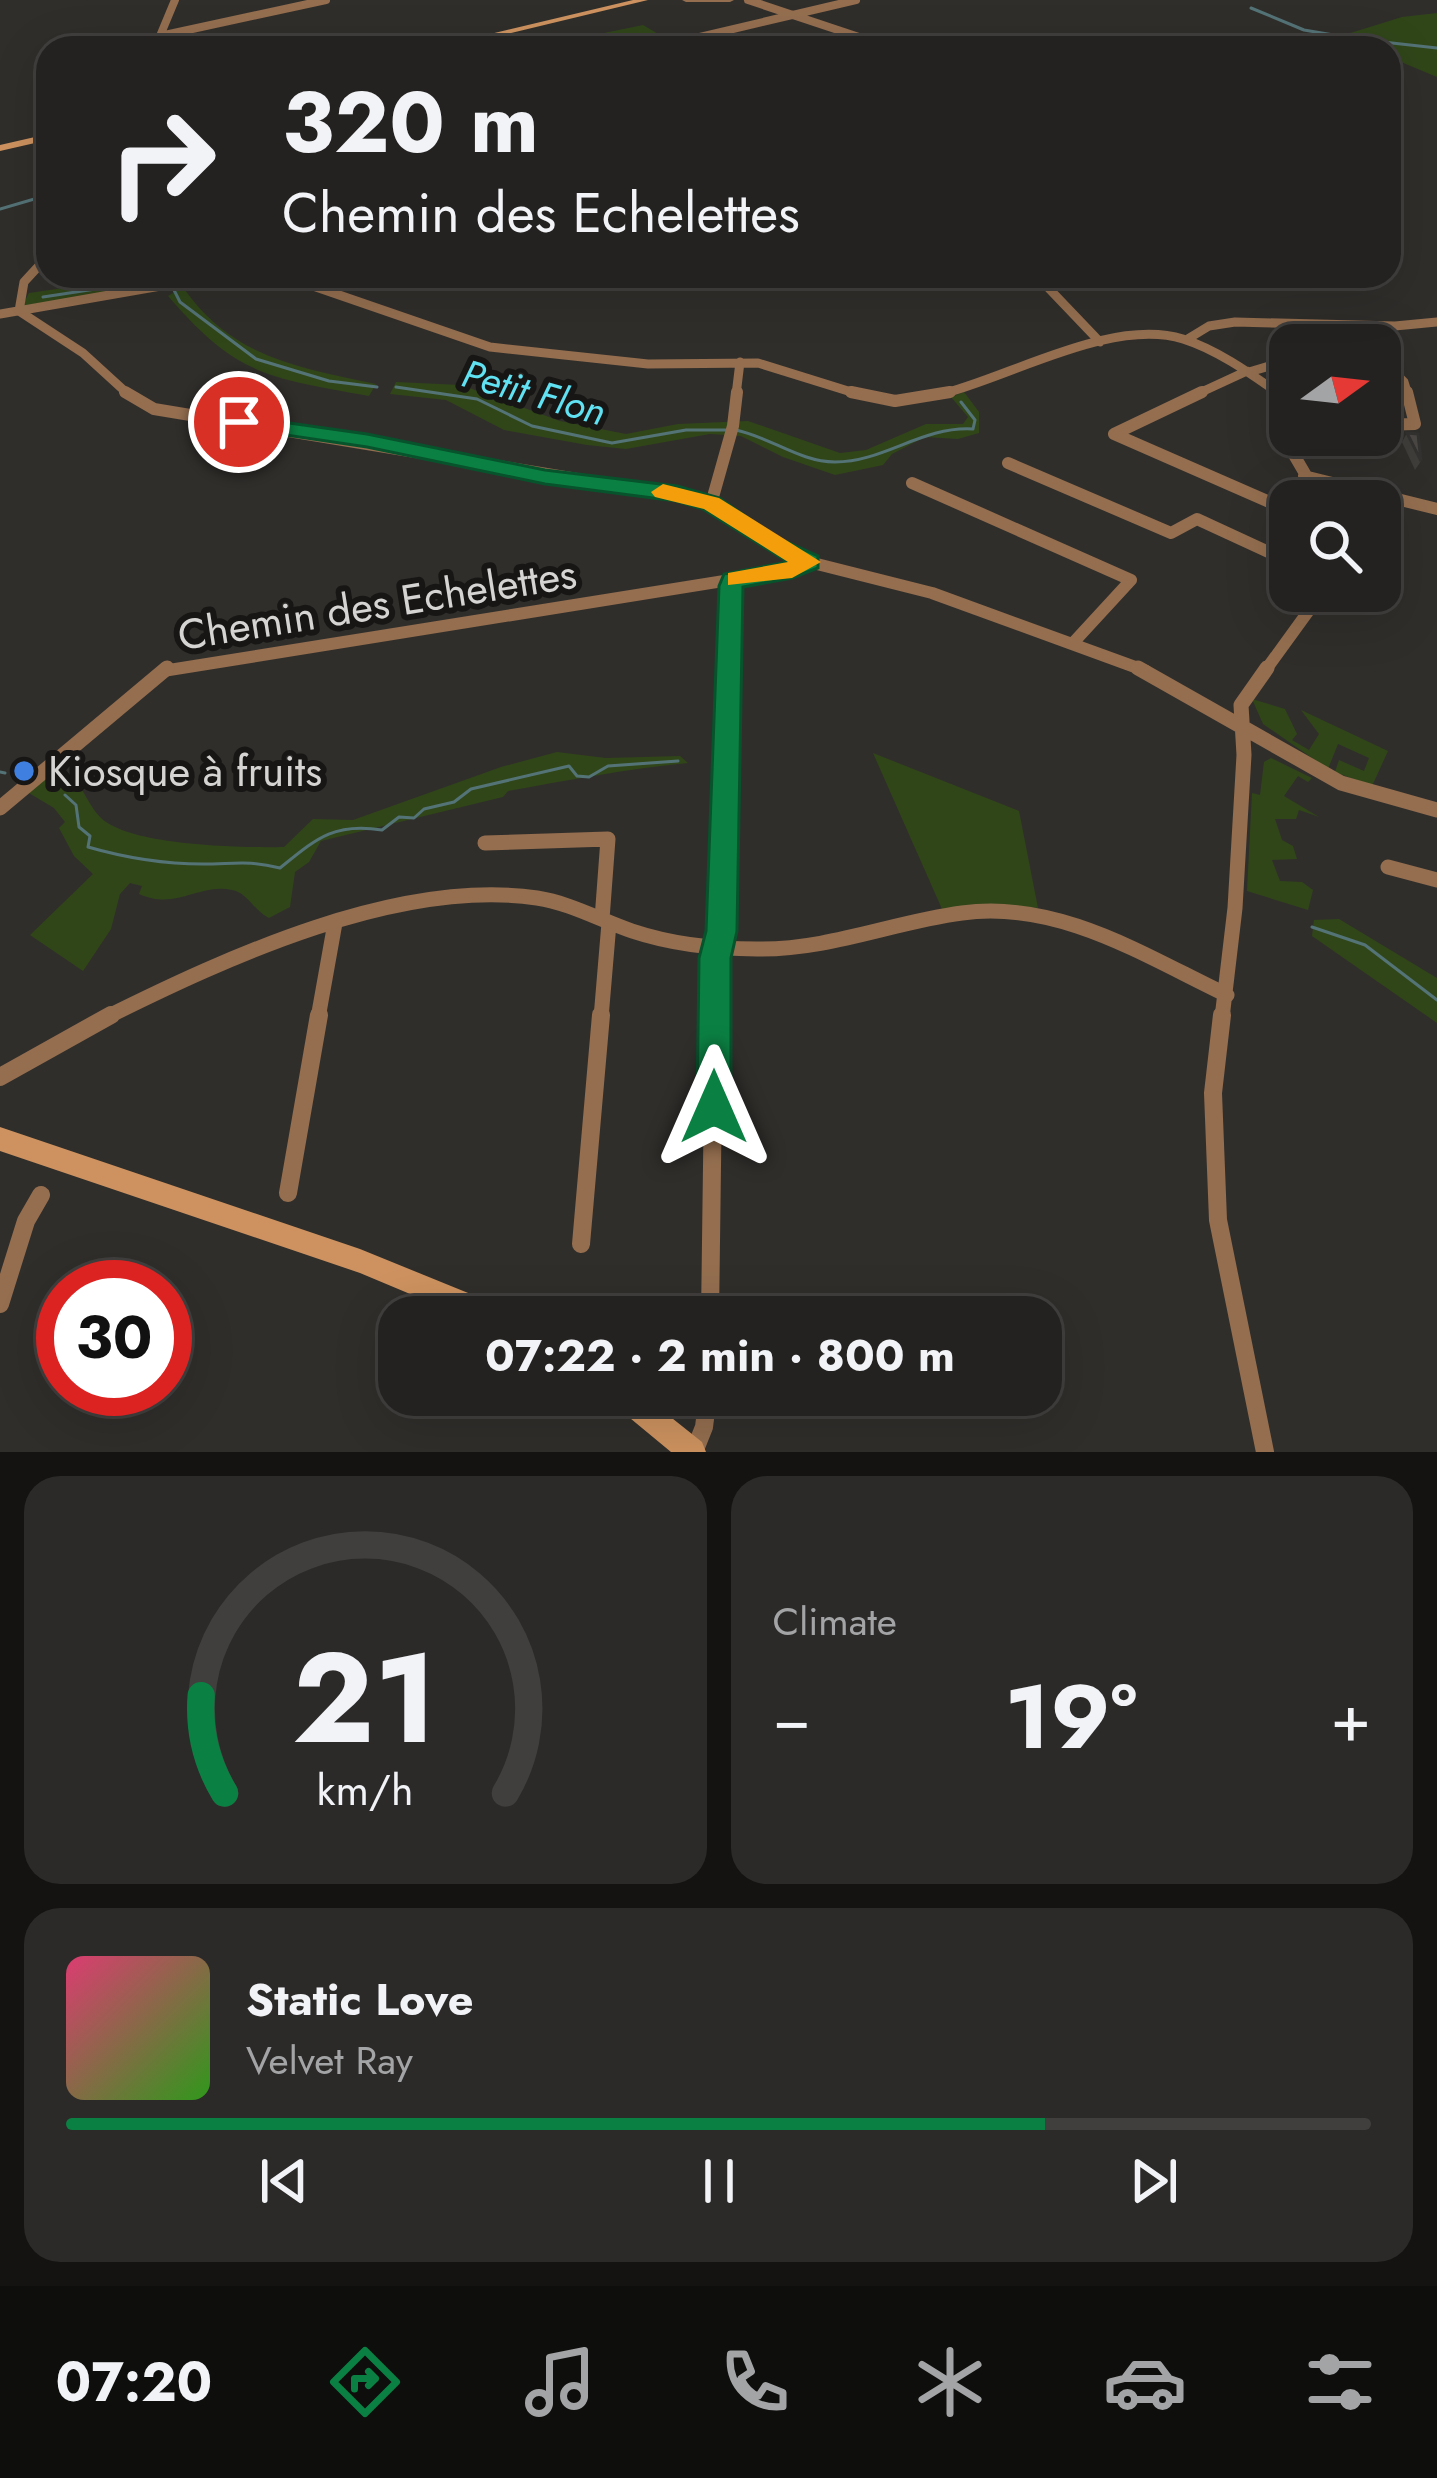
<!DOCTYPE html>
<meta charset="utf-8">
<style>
:root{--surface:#242220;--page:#2c2a29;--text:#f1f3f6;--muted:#a3a4a5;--line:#413f3e;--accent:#0b8043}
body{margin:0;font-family:Jost,sans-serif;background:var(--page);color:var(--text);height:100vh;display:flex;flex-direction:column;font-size:45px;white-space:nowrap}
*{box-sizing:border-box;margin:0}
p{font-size:39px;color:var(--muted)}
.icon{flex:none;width:66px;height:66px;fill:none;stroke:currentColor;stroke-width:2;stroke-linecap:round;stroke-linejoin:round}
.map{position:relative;height:1452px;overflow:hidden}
.side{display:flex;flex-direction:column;gap:24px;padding:24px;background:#141312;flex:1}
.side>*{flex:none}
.top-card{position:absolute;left:36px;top:36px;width:1365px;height:252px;border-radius:36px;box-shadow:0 12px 48px #0002,0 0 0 3px var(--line);background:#242220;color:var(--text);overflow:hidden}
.needle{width:78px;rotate:75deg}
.buttons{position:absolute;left:1269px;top:324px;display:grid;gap:24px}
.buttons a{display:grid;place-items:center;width:132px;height:132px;border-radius:24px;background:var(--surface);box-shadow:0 12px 48px #0002,0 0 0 3px var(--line);font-size:60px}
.speed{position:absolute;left:36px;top:1260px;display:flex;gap:24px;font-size:60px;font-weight:700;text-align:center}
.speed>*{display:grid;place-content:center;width:156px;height:156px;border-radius:50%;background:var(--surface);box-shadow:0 12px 48px #0002,0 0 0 3px var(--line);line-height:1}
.speed .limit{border:18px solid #d22;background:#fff;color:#111}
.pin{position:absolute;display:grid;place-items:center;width:102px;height:102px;color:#fff;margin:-51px;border:6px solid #fff;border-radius:50%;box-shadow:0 3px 12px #0007}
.me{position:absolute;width:132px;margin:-66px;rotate:0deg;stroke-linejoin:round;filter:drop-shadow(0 0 9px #0008)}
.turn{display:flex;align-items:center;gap:42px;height:252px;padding:0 48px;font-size:54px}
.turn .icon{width:156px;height:156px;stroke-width:2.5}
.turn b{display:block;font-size:84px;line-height:102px}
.big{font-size:90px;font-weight:700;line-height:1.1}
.side .card{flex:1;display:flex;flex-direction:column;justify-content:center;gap:18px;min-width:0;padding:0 42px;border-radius:36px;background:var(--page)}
.side .dial{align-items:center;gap:0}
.dial svg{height:312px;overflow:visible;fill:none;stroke:var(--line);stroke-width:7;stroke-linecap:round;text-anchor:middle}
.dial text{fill:var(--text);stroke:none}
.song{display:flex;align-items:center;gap:36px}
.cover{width:144px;height:144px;border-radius:18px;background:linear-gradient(135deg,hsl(340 70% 55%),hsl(110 70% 35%))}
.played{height:12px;border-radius:6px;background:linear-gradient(90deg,var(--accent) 75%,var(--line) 75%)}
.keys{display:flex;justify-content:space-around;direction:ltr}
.heat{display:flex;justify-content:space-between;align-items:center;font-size:66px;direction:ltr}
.side .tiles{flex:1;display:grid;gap:24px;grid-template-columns:1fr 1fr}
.card:last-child{grid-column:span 2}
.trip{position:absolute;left:378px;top:1296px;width:684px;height:120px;border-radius:36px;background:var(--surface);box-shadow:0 12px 48px #0002,0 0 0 3px var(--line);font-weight:700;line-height:120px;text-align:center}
.dock{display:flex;height:192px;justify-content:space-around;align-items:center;background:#0e0e0d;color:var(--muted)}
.dock .icon{width:84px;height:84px}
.dock .current{color:var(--accent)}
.dock b{font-size:54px;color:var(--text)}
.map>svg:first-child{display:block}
</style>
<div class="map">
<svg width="1437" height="1452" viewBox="0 0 1437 1452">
<rect width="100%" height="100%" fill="#302e2b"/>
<!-- green -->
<path fill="#304619" d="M1437 13V77L1389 57V48H1367L1344 35 1402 17Z
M643 25 672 42 648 48 541 46Z
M146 276H179L176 281 22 306 29 293Z
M183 287C232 358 298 367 376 384L369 396C267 377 238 377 168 296Z
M396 382 461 385 560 421 626 434 678 424 748 421 840 453 866 450 926 424H963L968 417 951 397 964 392 979 412V433L958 439 925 437 892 454 883 465 835 475 783 457 741 436 710 434 626 449 587 445 504 430 446 400 390 394Z
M1252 699 1285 709 1297 734 1292 740 1309 750 1319 734 1301 710 1388 751 1372 786 1335 772 1339 760 1364 771 1369 758 1338 744 1328 769 1263 724Z
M557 752 606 758 680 756 688 763C627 769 569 780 508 791L503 797 321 841 309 862 295 872 290 907 269 918C254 911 248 893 232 890 198 883 177 911 139 894L142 886 130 883 120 894 111 929 83 971 30 935 93 874 74 856 59 828 65 822 54 808 24 790 38 779H74C84 790 90 807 100 817 128 846 244 848 284 847L313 819 353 820 501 767Z
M873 753 1019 811 1038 908 988 904 942 909Z
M1271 758 1312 778 1308 782 1298 776 1284 796 1319 817 1299 810 1296 819H1275L1282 840 1293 846 1297 859 1272 860 1280 881 1302 882 1313 890 1308 910 1247 891 1252 793 1260 795 1264 762Z
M1339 919 1437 978V1023L1312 936 1314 920Z"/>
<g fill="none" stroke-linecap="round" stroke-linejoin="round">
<!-- stream -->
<path stroke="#547377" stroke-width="3" d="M1251 8 1304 30 1357 39
M1365 40 1437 48
M0 209 48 195
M172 286 180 302 256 359 329 381 377 387
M43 297 168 278
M396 387 477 399 532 426 612 443 686 430H727
M736 430C770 437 800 462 835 462 884 462 922 426 973 429L975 420 961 402
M0 772 5 773
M65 795 76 805 79 827 90 836 88 847C126 858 163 864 203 864 234 864 249 860 280 868 316 839 334 822 382 830L399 817 414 818 424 809 454 802 471 789 569 766 577 776 589 777 608 766 678 761
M1312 927 1365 945 1437 1000"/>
<!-- minor-far4 -->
<path stroke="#946e4f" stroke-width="8" d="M748 0 874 42 1025 48
M160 36 326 0
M155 48 175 0
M653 48 856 0"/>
<!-- minor-far3 -->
<path stroke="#946e4f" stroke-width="9" d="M284 276 490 347 648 364 758 363 861 395
M1037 276 1100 342
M19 311 83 353 129 395
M19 311 24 282 48 256
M0 314 218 276
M1186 340 1209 326 1235 322 1395 326 1437 322
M1380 358 1404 382 1408 395
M1249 372 1290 360
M736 395 740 362
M938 395C1009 378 1111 317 1183 339 1218 350 1251 374 1281 395
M1195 395 1247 371"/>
<!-- minor-far2 -->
<path stroke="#946e4f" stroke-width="12" d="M125 392 154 409 699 499 809 562 932 593 1146 671
M851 392 895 401 950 392
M1277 392 1290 402
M1380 425 1415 424 1407 392
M1290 427V448L1321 501
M1114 434 1290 511
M1114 434 1202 392
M1008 463 1171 533 1197 519 1290 562
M1304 476 1437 509
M912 483 1131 580 1073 643
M711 504 733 426 737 392
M163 671 792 570 809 562
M729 671 732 580
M1265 671 1323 591"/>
<!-- minor-far1 -->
<path stroke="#946e4f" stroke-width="15" d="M1138 668 1341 783 1437 810
M0 808 167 668
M485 843 608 839 602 919
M1388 867 1437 880
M105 1018C228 957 398 878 537 898 570 903 600 920 632 931 671 944 715 949 757 949 829 950 893 922 962 913 1059 900 1143 955 1227 995
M318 1018 335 923
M601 1018 609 923
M714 1018 729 668
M1222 1018 1235 908 1244 755 1241 705 1267 668"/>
<!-- minor -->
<path stroke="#946e4f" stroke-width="18" d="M1222 1015 1213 1093 1218 1220 1265 1452
M0 1077 111 1015
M288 1193 319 1015
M581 1244 601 1015
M0 1304 26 1221 41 1195
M710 1317 714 1015
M694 1452 704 1427 708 1395"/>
<!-- tertiary -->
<path fill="#946e4f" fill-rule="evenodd" d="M682 0H734L730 2H686Z"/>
<!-- secondary -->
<path fill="#cd925f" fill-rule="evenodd" d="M633 0H648L449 48H432Z
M48 134V140L0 151V145Z
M0 1127 360 1249 505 1308 509 1317H465L360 1273 0 1151Z
M609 1395H643L702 1442 706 1452H671L613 1404Z"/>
</g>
<!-- wall -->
<path fill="#403e3b" d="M1407 433 1421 461 1415 470 1402 442Z"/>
<!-- building -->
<path fill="#4b4845" stroke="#343230" stroke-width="3" d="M1407 433 1418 434 1421 461Z"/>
<!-- route -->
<path fill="#0b8043" stroke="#07532c" stroke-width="3" d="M239 416 367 434 545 470 677 486 719 498 776 537 818 556V568L792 578 743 587 737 931 731 958V1107L726 1119 714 1124 702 1119 697 1107 699 958 706 931 719 586 724 574 788 562 703 509 676 501 545 484 367 447 232 427V418Z"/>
<!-- slow -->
<path fill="#f59e0b" d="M663 484 719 498 821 562 792 578 728 585V573L788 562 704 509 655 497 651 492Z"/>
<!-- markers -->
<circle fill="#3f7fe0" stroke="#171615" stroke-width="4.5" cx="24" cy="771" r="12"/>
<g text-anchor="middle" stroke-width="12" stroke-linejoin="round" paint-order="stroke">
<!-- far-water labels -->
<g font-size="39" font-style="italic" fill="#61e2f3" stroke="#171615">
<text transform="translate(534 392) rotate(16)" y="14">Petit Flon</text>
</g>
<!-- street labels -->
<g font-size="42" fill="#d5d4d2" stroke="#171615">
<text transform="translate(377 604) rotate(-9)" y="15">Chemin des Echelettes</text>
</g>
<!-- poi labels -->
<g font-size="42" fill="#d5d4d2" stroke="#171615" text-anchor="start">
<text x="48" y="786">Kiosque à fruits</text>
</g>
</g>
</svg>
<div class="buttons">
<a><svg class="needle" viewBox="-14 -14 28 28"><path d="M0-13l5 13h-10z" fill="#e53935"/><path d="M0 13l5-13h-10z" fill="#a3a4a5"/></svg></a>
<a><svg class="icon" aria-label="search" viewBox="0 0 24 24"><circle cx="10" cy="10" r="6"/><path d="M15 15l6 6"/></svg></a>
</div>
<div class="speed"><div class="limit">30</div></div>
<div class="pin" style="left:239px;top:422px;background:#d93025"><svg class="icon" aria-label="arrive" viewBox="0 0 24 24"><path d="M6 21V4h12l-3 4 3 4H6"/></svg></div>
<svg class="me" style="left:714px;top:1107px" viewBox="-20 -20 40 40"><path d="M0-17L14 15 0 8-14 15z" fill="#0b8043" stroke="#fff" stroke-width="4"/></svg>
<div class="trip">07:22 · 2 min · 800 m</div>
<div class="top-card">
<div class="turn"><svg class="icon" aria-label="right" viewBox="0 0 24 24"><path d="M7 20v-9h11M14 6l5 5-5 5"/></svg><div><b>320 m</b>Chemin des Echelettes</div></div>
</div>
</div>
<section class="side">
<div class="tiles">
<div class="card dial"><svg viewBox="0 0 100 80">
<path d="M14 69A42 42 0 1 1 86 69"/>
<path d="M14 69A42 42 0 0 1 8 44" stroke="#0b8043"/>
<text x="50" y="56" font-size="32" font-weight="700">21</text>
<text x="50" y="72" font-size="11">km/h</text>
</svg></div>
<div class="card"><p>Climate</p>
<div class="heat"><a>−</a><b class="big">19°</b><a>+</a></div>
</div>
<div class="card">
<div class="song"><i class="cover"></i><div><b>Static Love</b><p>Velvet Ray</p></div></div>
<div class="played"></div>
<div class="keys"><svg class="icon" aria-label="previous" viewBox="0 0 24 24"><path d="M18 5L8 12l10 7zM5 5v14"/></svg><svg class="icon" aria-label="pause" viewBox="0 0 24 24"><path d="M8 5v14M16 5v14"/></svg><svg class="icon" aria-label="next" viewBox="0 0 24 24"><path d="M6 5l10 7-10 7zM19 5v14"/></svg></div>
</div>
</div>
</section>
<nav class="dock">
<b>07:20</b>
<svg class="icon current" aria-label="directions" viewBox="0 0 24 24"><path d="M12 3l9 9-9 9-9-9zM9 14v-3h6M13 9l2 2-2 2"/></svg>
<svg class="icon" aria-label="music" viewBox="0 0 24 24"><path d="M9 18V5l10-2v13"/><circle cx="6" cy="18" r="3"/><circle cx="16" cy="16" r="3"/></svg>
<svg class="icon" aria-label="phone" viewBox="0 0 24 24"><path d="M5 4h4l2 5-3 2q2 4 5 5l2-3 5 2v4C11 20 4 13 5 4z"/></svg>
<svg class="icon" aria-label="climate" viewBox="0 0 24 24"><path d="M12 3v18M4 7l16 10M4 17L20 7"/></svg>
<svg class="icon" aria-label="car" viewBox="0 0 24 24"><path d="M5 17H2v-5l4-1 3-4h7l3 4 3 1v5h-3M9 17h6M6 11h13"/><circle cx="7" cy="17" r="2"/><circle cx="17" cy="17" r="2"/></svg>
<svg class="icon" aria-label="filters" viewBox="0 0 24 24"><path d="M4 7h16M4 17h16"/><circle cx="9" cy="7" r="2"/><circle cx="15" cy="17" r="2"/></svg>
</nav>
